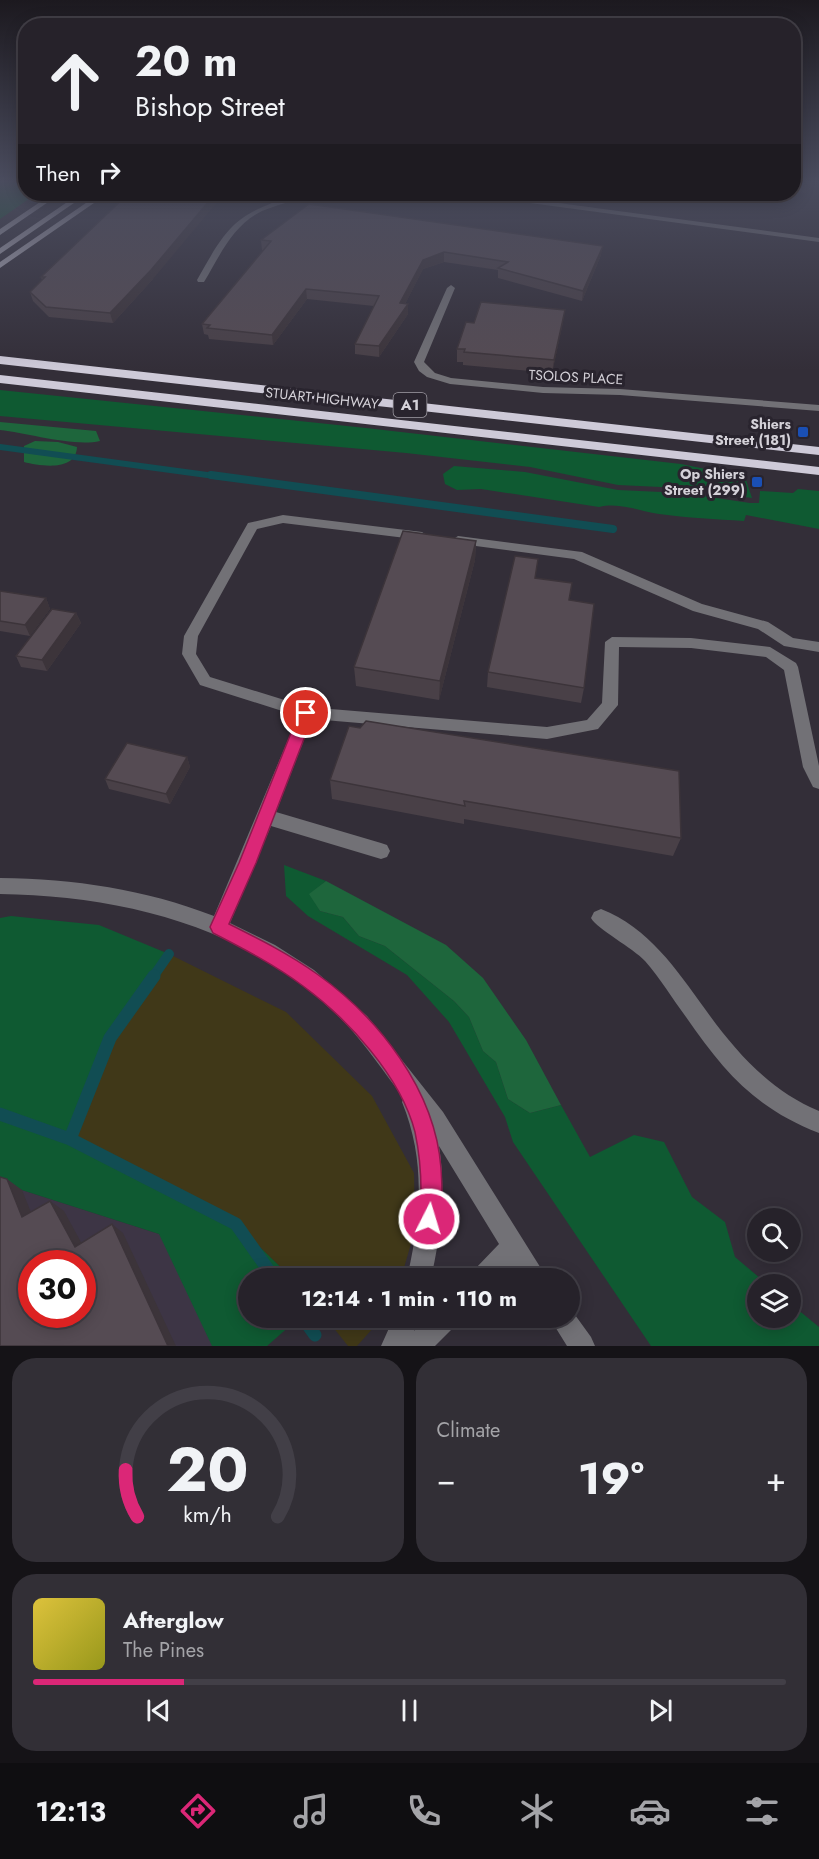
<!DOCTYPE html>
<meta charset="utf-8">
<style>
:root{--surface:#26222a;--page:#322f36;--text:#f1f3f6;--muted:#a4a4a8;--line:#423f47;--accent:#db2777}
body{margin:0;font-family:Jost,sans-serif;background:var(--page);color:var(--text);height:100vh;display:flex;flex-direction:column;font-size:22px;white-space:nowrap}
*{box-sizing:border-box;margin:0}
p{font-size:20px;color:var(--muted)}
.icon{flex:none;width:33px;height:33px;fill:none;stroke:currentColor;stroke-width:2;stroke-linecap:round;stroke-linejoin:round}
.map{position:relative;height:1346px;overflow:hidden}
.drawer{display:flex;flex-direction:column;gap:12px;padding:12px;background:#151317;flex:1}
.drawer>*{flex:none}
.hud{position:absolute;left:18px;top:18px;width:783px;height:183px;border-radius:24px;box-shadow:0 3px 15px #0003,0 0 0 2px var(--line);background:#26222a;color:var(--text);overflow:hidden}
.fabs{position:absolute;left:747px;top:1208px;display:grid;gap:12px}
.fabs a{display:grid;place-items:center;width:54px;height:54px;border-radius:50%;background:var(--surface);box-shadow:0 3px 15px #0003,0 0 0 2px var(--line);font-size:30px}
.speed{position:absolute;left:18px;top:1250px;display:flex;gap:12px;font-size:30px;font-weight:700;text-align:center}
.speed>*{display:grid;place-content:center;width:78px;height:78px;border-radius:50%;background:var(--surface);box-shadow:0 3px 15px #0003,0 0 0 2px var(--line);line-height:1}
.speed .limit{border:9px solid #d22;background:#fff;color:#111}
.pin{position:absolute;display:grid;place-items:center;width:51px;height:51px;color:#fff;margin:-26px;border:3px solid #fff;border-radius:50%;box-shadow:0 2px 6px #0007}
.me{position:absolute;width:66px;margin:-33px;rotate:5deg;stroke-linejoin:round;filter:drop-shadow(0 0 4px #0008)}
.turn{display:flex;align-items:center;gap:21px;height:126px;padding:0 18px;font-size:27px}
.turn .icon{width:78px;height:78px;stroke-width:2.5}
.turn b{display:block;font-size:42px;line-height:51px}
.then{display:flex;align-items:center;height:57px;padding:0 18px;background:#0003;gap:12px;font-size:22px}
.big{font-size:45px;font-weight:700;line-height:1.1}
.drawer .widget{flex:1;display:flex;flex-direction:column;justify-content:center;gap:9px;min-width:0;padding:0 21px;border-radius:24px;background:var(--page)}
.drawer .dial{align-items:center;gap:0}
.dial svg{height:156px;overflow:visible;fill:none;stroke:var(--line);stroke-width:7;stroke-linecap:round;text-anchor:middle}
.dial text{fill:var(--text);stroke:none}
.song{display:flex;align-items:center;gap:18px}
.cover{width:72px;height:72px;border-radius:9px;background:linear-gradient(135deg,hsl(50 70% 55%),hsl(60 70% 35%))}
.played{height:6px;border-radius:3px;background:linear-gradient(90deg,var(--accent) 20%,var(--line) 20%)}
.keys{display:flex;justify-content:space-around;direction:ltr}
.heat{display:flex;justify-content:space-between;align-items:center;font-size:33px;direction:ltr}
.drawer .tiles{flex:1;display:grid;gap:12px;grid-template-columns:1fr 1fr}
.widget:last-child{grid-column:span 2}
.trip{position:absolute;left:238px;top:1268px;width:342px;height:60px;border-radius:30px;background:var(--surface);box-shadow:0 3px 15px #0003,0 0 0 2px var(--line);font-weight:700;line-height:60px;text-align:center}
.tabs{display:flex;height:96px;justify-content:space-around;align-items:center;background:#0f0e11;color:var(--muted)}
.tabs .icon{width:42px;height:42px}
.tabs .current{color:var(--accent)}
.tabs b{font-size:27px;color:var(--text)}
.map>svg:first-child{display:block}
</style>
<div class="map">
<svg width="819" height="1346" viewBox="0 0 819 1346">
<rect width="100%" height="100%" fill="#332e38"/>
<!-- built -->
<path fill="#3d3545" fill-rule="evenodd" d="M0 1183 159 1234 244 1346H0ZM32 1263H82V1314H32Z"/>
<!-- green -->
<path fill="#0f5a32" d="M0 182H25L26 194H36L0 219Z
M0 390 366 428 681 464 745 477 752 498 682 488 618 485 530 467 406 453 0 416Z
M454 466 525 472 618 490 683 493 750 503H759L760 491 793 493 798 489 819 491V529L746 515 744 521C716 519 687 518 659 514 638 511 620 502 599 507L481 489 457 490 445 484 443 474Z
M284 865 326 881 310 894 320 911 343 917 359 936 385 946 454 1001 469 1017 483 1051 496 1062 508 1099 530 1113 561 1105 590 1157 634 1135 664 1142 692 1197 725 1222 735 1257 767 1284H758V1317H790L791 1304 819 1327V1346H651L513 1142 505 1117 449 1022 407 975 308 916 286 896Z
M11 916 99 925 169 954 110 1038 70 1139 236 1224 292 1278H249V1317H300L267 1346H212L159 1234 0 1183V918Z"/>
<!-- forest -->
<path fill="#1e663c" d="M0 422 96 431 100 441C73 447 28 433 0 430Z
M35 441 58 442 77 447C76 472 40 466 24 462V446Z
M326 881 446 945 483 978 526 1040 561 1105 530 1113 508 1099 496 1062 483 1051 469 1017 454 1001 385 946 359 936 343 917 320 911 309 894Z"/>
<!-- sand -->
<path fill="#403818" d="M169 954 286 1012 372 1096 414 1173 415 1230 401 1278H292L236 1224 70 1139 110 1038Z
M325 1317H383L357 1346H348Z"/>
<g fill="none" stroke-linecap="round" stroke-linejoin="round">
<!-- stream-far3 -->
<path stroke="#114d53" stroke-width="6" d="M0 447 222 477"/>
<!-- stream-far2 -->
<path stroke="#114d53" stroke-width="8" d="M211 475 613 529"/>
<!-- stream-far1 -->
<path stroke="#114d53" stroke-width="10" d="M153 977 169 954"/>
<!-- stream -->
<path stroke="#114d53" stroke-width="13" d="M0 1114 70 1139 236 1224 274 1278
M70 1139 110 1038 154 976
M302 1317 315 1335"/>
<!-- minor -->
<path fill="#727176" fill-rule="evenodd" d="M297 194H306C293 202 276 205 262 211 232 226 221 254 204 282H198L197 280C229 223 235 215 297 194Z
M476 194H491L819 238V242L479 196Z
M451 285 455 288 424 362 435 373 451 378 543 387 620 389 819 405V411L620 395 543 393 450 384 427 377 419 371 414 362 447 288Z
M283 515 422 532 428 536 422 540 283 523 257 529 198 636 196 654 210 677 307 707 547 727 587 720 602 703 605 642 612 637 691 638 770 647 796 663 798 667 819 766V789L813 787 803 767 784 670 766 657 691 648 619 647 618 705 598 729 547 739 312 719 276 812 381 843 387 845 390 851 387 857 381 859 271 826 230 923 275 945 314 970 367 1016 443 1112 547 1278H520L512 1266 501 1278H472L475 1269 499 1244 439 1146C446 1191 441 1234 431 1278H407C421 1217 426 1161 402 1102L404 1098C384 1073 367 1046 345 1023 253 928 127 896 0 894V878C75 879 144 889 214 916L298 716 200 685 182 654 184 636 248 523Z
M458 536 582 552 702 604 768 622 793 638 819 642V652L784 646 758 629 693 611 574 559 453 543 452 540Z
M601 909C649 928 676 969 705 1009 735 1051 770 1091 819 1111V1133C755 1108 724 1072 686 1017 672 998 660 978 645 961 633 948 597 929 591 918L594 912Z
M570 1308 591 1337 595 1346H567L549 1317H570Z
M394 1317H420L414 1331 428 1317H459L455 1326 435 1346H381Z"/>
<!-- major -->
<path fill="#b4b1bc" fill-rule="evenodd" d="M52 194H60L0 235V229Z
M79 194H87L0 254V248Z
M99 194H107L0 268V262Z"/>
<!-- highway -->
<path fill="#cecad8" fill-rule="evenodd" d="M0 356 819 447V455L0 364Z
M0 375 819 467V475L0 383Z"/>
</g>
<!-- wall -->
<path fill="#494047" d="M794 182H819L805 193 794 191Z
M228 194H244L240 196Z
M261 240 601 255 582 301 498 278V270L444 262 423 269 405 304H408V314L379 357 355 354V344L374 306 307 299 273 345 209 339 208 335 204 334 202 324 264 250H262Z
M41 277 153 279 113 323 49 317 33 301 30 292 42 280Z
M563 322 552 373 463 365V362H457V349L474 323Z
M476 541 475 560 439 700 356 686 354 667Z
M535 578 569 600 584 688 581 703 487 687 488 672Z
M0 591 46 598 50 609 30 636 0 631Z
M76 613 81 623 47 671 21 667 16 656Z
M349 726 681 838 673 856 464 819V824L332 799 330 780Z
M187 757 190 767 170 804 109 789 105 779Z"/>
<!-- shaded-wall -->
<path fill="#3c343a" d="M812 182H819L805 193 807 185Z
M215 194H224L153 279 113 323 110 313Z
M603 246 601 255 582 301 583 291Z
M444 252V262L423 269 400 314V303L423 260Z
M306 289 307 299 273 345 272 335Z
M408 304V314L379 357V346Z
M565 310 563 322 552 373 554 360Z
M476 541 475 560 439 700 440 681Z
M46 598 50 609 30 636 25 625Z
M76 613 81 623 47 671 42 660Z
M187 757 190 767 170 804 166 794Z
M7 1179 22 1190 37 1227 22 1217Z
M50 1201 64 1211 88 1255 75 1247Z
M112 1224 123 1233 176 1346H168Z"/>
<!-- building -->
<path fill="#554b53" stroke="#3c343a" stroke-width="1.5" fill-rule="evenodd" d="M794 182H812L807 185 794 183Z
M128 194H215L151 270 110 313 46 307 30 292 45 277H41Z
M309 204 603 246 583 291 498 268 508 262 444 252 423 260 400 303 408 304 379 346 355 344 379 296 306 289 272 335 207 328 210 325 202 324 271 241 261 240Z
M481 302 565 310 554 360 464 352 465 349H457L466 322 474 323Z
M403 531 476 541 440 681 354 667Z
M515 556 538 559 535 578 572 583 569 600 594 604 584 688 488 672Z
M0 591 46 598 25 625 0 621Z
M52 609 76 613 42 660 16 656Z
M366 721 679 771 681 838 464 801 465 806 330 780 349 726 360 728Z
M127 743 187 757 166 794 105 779Z
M0 1177 7 1179 22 1217 50 1201 75 1247 112 1224 168 1346H0ZM32 1263H82V1314H32Z"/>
<!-- sky -->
<linearGradient id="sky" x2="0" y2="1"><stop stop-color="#1c191f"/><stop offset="0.49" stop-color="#4a4c5e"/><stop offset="1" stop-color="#4a4c5e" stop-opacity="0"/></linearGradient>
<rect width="819" height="370" fill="url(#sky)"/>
<!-- route -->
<path fill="#db2777" stroke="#8e194d" stroke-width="1.5" d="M306 707 314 713 256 863 229 924C259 939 289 954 317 974 379 1018 435 1090 441 1168 442 1187 444 1208 437 1227L429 1230 421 1227C416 1215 421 1204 421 1191 421 1171 419 1151 415 1132 401 1077 348 1019 303 986 275 965 244 949 213 933L210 927 239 863 299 713Z"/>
<!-- markers -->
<g fill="#1a4fb4" stroke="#29242e" stroke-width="2">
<rect x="797" y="426" width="12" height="12" rx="3"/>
<rect x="751" y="476" width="12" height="12" rx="3"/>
</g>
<g text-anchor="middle" stroke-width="6" stroke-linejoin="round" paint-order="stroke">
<!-- far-street labels -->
<g font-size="14" fill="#d4d1d8" stroke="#29242e">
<text transform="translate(576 377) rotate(3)" y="5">TSOLOS PLACE</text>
<text transform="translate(322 398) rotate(6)" y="5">STUART HIGHWAY</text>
</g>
<!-- far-poi labels -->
<g font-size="14" font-weight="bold" fill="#d4d1d8" stroke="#29242e" text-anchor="end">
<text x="791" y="429">Shiers<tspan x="791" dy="16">Street (181)</tspan></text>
<text x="745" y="479">Op Shiers<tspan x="745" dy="16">Street (299)</tspan></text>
</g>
<!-- shield labels -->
<rect fill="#29242e" stroke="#a19da5" stroke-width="1.5" x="393.5" y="393" width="33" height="24" rx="4.5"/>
<g font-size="15" font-weight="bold" fill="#d4d1d8">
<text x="410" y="410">A1</text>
</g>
</g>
</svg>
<div class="fabs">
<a><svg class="icon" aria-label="search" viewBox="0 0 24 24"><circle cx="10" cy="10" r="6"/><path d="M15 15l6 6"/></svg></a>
<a><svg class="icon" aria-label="layers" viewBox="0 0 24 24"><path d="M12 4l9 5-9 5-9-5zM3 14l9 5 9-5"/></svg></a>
</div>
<div class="speed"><div class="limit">30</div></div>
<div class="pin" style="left:306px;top:713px;background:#d93025"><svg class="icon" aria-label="arrive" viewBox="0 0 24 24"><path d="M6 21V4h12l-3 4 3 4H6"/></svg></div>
<svg class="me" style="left:429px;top:1219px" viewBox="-20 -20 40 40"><circle r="17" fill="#db2777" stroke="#fff" stroke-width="3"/><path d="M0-11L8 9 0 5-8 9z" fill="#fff"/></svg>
<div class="trip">12:14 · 1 min · 110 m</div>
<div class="hud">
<div class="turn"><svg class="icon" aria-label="ahead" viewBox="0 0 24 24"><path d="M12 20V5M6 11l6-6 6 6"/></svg><div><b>20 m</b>Bishop Street</div></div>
<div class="then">Then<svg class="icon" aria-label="right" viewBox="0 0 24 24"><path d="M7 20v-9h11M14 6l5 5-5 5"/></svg></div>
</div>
</div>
<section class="drawer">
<div class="tiles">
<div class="widget dial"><svg viewBox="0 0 100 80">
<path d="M14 69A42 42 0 1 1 86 69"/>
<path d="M14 69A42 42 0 0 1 8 45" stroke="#db2777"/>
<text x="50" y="56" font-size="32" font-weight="700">20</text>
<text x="50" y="72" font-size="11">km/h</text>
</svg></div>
<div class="widget"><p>Climate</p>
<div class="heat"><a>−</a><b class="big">19°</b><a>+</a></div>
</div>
<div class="widget">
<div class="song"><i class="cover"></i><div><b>Afterglow</b><p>The Pines</p></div></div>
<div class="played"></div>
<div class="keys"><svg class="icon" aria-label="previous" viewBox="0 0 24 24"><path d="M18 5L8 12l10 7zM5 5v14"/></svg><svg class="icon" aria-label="pause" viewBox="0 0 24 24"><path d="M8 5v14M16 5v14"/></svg><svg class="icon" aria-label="next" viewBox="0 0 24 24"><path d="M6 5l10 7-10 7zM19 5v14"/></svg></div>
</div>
</div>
</section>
<nav class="tabs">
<b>12:13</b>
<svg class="icon current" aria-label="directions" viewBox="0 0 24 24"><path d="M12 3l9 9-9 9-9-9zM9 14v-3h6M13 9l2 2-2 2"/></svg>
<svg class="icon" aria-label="music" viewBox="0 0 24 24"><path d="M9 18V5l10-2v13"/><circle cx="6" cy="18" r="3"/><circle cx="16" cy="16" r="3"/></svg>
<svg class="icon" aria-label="phone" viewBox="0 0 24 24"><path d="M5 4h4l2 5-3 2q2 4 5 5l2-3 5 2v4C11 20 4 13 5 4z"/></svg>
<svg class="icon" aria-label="climate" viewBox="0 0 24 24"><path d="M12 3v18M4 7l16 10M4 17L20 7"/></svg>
<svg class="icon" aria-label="car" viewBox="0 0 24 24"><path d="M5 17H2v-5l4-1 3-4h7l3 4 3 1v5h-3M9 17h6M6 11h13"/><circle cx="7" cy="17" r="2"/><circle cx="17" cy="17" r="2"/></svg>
<svg class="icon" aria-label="filters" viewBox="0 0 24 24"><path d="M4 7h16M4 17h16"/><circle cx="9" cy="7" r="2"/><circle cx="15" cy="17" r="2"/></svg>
</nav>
